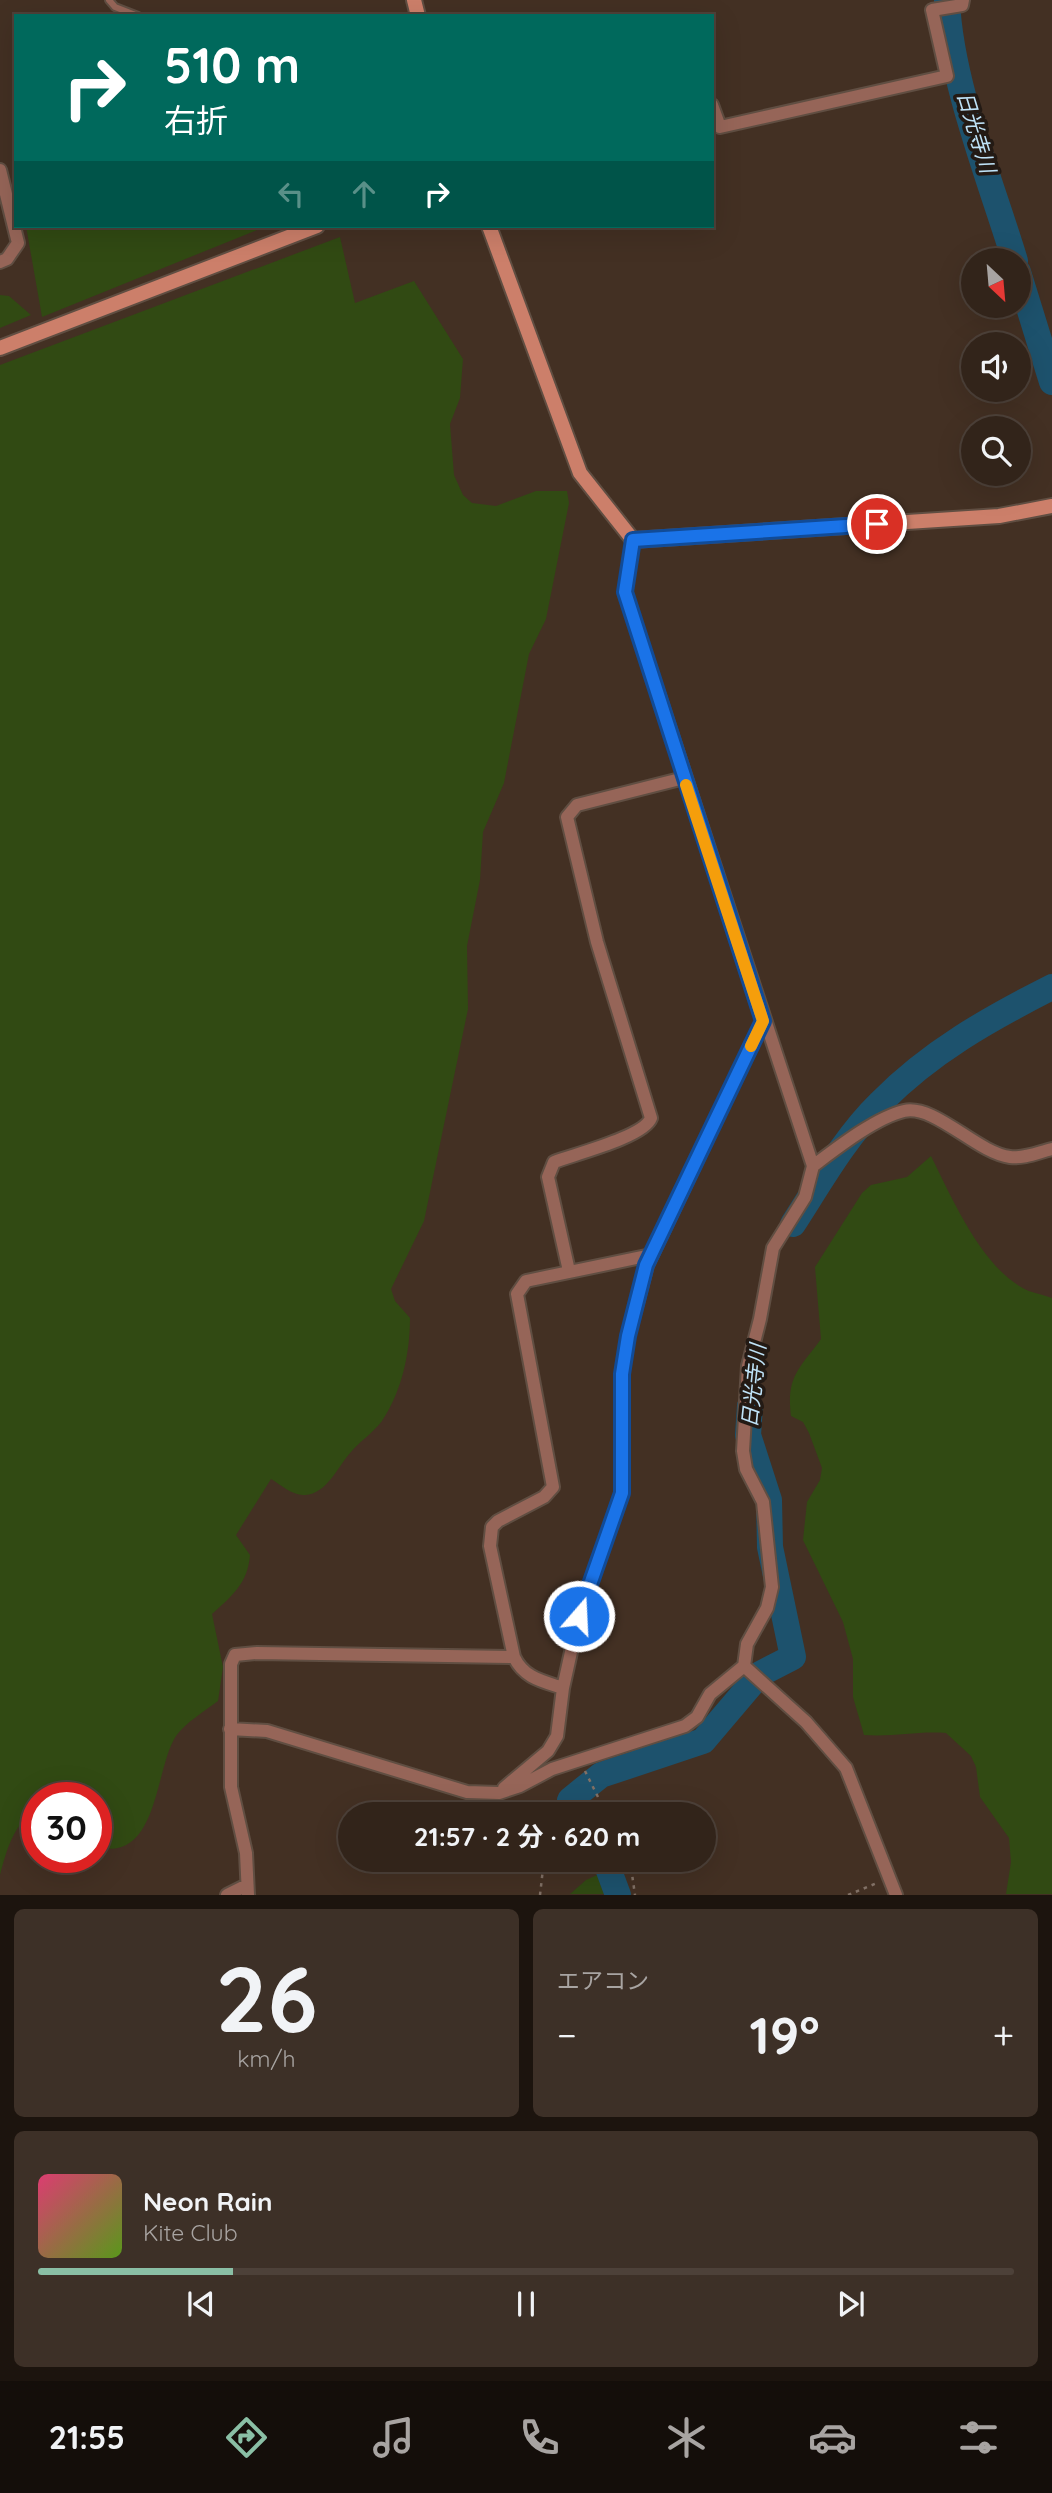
<!DOCTYPE html>
<html lang="ja">
<meta charset="utf-8">
<style>
:root{--surface:#32241a;--page:#3d3027;--text:#f1f3f6;--muted:#a8a4a2;--line:#4d4139;--accent:#8abfa5}
body{margin:0;font-family:Quicksand,"Noto Sans JP",sans-serif;background:var(--page);color:var(--text);height:100vh;display:flex;flex-direction:column;font-size:26px;white-space:nowrap}
*{box-sizing:border-box;margin:0}
p{font-size:23px;color:var(--muted)}
.icon{flex:none;width:38px;height:38px;fill:none;stroke:currentColor;stroke-width:2;stroke-linecap:round;stroke-linejoin:round}
.map{position:relative;height:1895px;overflow:hidden}
.side{display:flex;flex-direction:column;gap:14px;padding:14px;background:#1c140e;flex:1}
.side>*{flex:none}
.banner{position:absolute;left:14px;top:14px;width:700px;height:214px;border-radius:0px;box-shadow:0 7px 28px #0002,0 0 0 2px var(--line);background:#00695c;color:#fff;overflow:hidden}
.needle{width:46px;rotate:154deg}
.fabs{position:absolute;left:961px;top:248px;display:grid;gap:14px}
.fabs a{display:grid;place-items:center;width:70px;height:70px;border-radius:50%;background:var(--surface);box-shadow:0 7px 28px #0002,0 0 0 2px var(--line);font-size:35px}
.speed{position:absolute;left:21px;top:1782px;display:flex;gap:14px;font-size:35px;font-weight:700;text-align:center}
.speed>*{display:grid;place-content:center;width:91px;height:91px;border-radius:50%;background:var(--surface);box-shadow:0 7px 28px #0002,0 0 0 2px var(--line);line-height:1}
.speed .limit{border:10px solid #d22;background:#fff;color:#111}
.pin{position:absolute;display:grid;place-items:center;width:60px;height:60px;color:#fff;margin:-30px;border:4px solid #fff;border-radius:50%;box-shadow:0 2px 7px #0007}
.me{position:absolute;width:77px;margin:-38px;rotate:19deg;stroke-linejoin:round;filter:drop-shadow(0 0 5px #0008)}
.turn{display:flex;align-items:center;gap:24px;height:147px;padding:0 35px;font-size:32px}
.turn .icon{width:91px;height:91px;stroke-width:2.5}
.turn b{display:block;font-size:49px;line-height:60px}
.lanes{display:flex;align-items:center;height:66px;padding:0 35px;background:#0003;justify-content:center;gap:35px;direction:ltr}
.lanes .off{opacity:.35}
.big{font-size:52px;font-weight:700;line-height:1.1}
.side .tile{flex:1;display:flex;flex-direction:column;justify-content:center;gap:10px;min-width:0;padding:0 24px;border-radius:10px;background:var(--page)}
.side .dial{align-items:center;gap:0}
.dial b{font-size:91px;line-height:1}
.song{display:flex;align-items:center;gap:21px}
.cover{width:84px;height:84px;border-radius:10px;background:linear-gradient(135deg,hsl(340 70% 55%),hsl(90 70% 35%))}
.played{height:7px;border-radius:4px;background:linear-gradient(90deg,var(--accent) 20%,var(--line) 20%)}
.keys{display:flex;justify-content:space-around;direction:ltr}
.heat{display:flex;justify-content:space-between;align-items:center;font-size:38px;direction:ltr}
.side .tiles{flex:1;display:grid;gap:14px;grid-template-columns:1fr 1fr}
.tile:last-child{grid-column:span 2}
.trip{position:absolute;left:338px;top:1802px;width:378px;height:70px;border-radius:35px;background:var(--surface);box-shadow:0 7px 28px #0002,0 0 0 2px var(--line);font-weight:700;line-height:70px;text-align:center}
.dock{display:flex;height:112px;justify-content:space-around;align-items:center;background:#140e0a;color:var(--muted)}
.dock .icon{width:49px;height:49px}
.dock .active{color:var(--accent)}
.dock b{font-size:32px;color:var(--text)}
.map>svg:first-child{display:block}
</style>
<div class="map">
<svg width="1052" height="1895" viewBox="0 0 1052 1895">
<rect width="100%" height="100%" fill="#433023"/>
<!-- green -->
<path fill="#314a13" d="M26 226H267L42 317Z
M340 237 355 303 414 281 463 359 460 398 450 424 454 475 463 495 472 503 496 506 536 491H567L569 503 546 619 529 654 504 783 483 832 480 880 467 946 468 1009 424 1221 391 1289 395 1301 410 1318C410 1353 402 1391 382 1421 373 1433 360 1441 351 1452 338 1466 327 1494 305 1495 293 1496 281 1485 271 1479L236 1535 250 1555C248 1583 232 1596 212 1614L223 1667 218 1701C205 1711 185 1723 176 1736 154 1770 159 1863 96 1847V1797H37V1811C14 1821 6 1852 0 1875V365Z
M0 295 9 296 31 315 0 328Z
M931 1156C952 1198 980 1263 1021 1287 1030 1293 1042 1294 1052 1298V1894H1006L1011 1862 1009 1838 980 1797 976 1767 971 1756 946 1733C917 1731 894 1737 864 1735L853 1697V1659L843 1622 803 1540 807 1502 820 1480 822 1468 809 1433 803 1422 791 1416C786 1377 799 1369 821 1339L815 1267 862 1193 871 1185 907 1177Z
M597 1875 604 1894H570L586 1880Z"/>
<g fill="none" stroke-linecap="round" stroke-linejoin="round">
<!-- river -->
<path stroke="#1d526d" stroke-width="26" d="M947 0C950 81 991 182 1015 261
M1018 272 1052 382
M793 1224C819 1184 845 1137 880 1103 930 1052 989 1019 1052 987
M578 1815 570 1800 601 1775 703 1741 760 1674 793 1657 770 1547 769 1500 748 1435 750 1406
M605 1860 618 1895"/>
<defs>
<path id="lane" d="M109 0 115 7 138 16"/>
<path id="street" d="M712 105 720 127 947 76 932 10 962 5 963 0
M0 170 18 243 7 259 0 262
M813 1166C837 1148 875 1118 904 1111 935 1104 977 1153 1010 1157 1024 1159 1039 1152 1052 1149
M569 1271 548 1177 554 1162C575 1154 644 1137 651 1118L597 942 567 817 577 805 684 778
M744 1666 806 1722 846 1768 896 1895
M563 1688C542 1681 524 1678 514 1657L490 1546 492 1527 498 1521 544 1497 553 1487 517 1294 526 1281 651 1255
M230 1729 267 1731 467 1792 499 1793 520 1786 552 1769 685 1726 697 1717 710 1694 744 1666 747 1644 767 1608 772 1587 763 1502 746 1469 743 1451 748 1366 760 1319 773 1248 805 1197 813 1166 625 592 633 540
M504 1788 548 1751 557 1736 563 1688 579 1616 622 1493V1374L628 1337 647 1265 763 1021
M227 1895 247 1885
M248 1895 246 1853 231 1787V1664L235 1655 257 1653 514 1657"/>
<path id="secondary" d="M414 0 418 16
M489 226 580 473 633 540 999 516 1052 506
M0 348 317 226"/>
</defs>
<!-- lane casing -->
<use href="#lane" stroke="#604e42" stroke-width="10"/>
<!-- street casing -->
<use href="#street" stroke="#604e42" stroke-width="16"/>
<!-- secondary casing -->
<use href="#secondary" stroke="#604e42" stroke-width="18"/>
<!-- path -->
<path stroke="#817065" stroke-width="2.5" stroke-dasharray="3.5 5" stroke-linecap="butt" d="M585 1771 607 1815
M630 1860 635 1895
M540 1895 544 1860
M848 1895 877 1883"/>
<!-- lane -->
<use href="#lane" stroke="#966558" stroke-width="6"/>
<!-- street -->
<use href="#street" stroke="#966558" stroke-width="12"/>
<!-- secondary -->
<use href="#secondary" stroke="#cc7f6a" stroke-width="14"/>
</g>
<g fill="none" stroke-linecap="round" stroke-linejoin="round">
<defs>
<path id="route" d="M579 1616 622 1493V1374L628 1336 646 1265 763 1021 625 592 633 540 877 524"/>
</defs>
<!-- route casing -->
<use href="#route" stroke="#114b97" stroke-width="18"/>
<!-- route -->
<use href="#route" stroke="#1a73e8" stroke-width="12"/>
<!-- slow -->
<path stroke="#f59e0b" stroke-width="12" d="M686 785 763 1021 751 1046"/>
</g>
<g text-anchor="middle" stroke-width="7" stroke-linejoin="round" paint-order="stroke">
<!-- water labels -->
<g font-size="21" font-style="italic" fill="#bfe3f8" stroke="#231a14">
<text transform="translate(976 132) rotate(73)" y="7">日光寺川</text>
<text transform="translate(754 1386) rotate(-84)" y="7">日光寺川</text>
</g>
</g>
</svg>
<div class="fabs">
<a><svg class="needle" viewBox="-14 -14 28 28"><path d="M0-13l5 13h-10z" fill="#e53935"/><path d="M0 13l5-13h-10z" fill="#a8a4a2"/></svg></a>
<a><svg class="icon" aria-label="sound" viewBox="0 0 24 24"><path d="M4 9h4l5-4v14l-5-4H4zM17 9q2 3 0 6"/></svg></a>
<a><svg class="icon" aria-label="search" viewBox="0 0 24 24"><circle cx="10" cy="10" r="6"/><path d="M15 15l6 6"/></svg></a>
</div>
<div class="speed"><div class="limit">30</div></div>
<div class="pin" style="left:877px;top:524px;background:#d93025"><svg class="icon" aria-label="arrive" viewBox="0 0 24 24"><path d="M6 21V4h12l-3 4 3 4H6"/></svg></div>
<svg class="me" style="left:579px;top:1616px" viewBox="-20 -20 40 40"><circle r="17" fill="#1a73e8" stroke="#fff" stroke-width="3"/><path d="M0-11L8 9 0 5-8 9z" fill="#fff"/></svg>
<div class="trip">21:57 · 2 分 · 620 m</div>
<div class="banner">
<div class="turn"><svg class="icon" aria-label="right" viewBox="0 0 24 24"><path d="M7 20v-9h11M14 6l5 5-5 5"/></svg><div><b>510 m</b>右折</div></div>
<div class="lanes"><svg class="icon off" aria-label="left" viewBox="0 0 24 24"><path d="M17 20v-9H6M10 6l-5 5 5 5"/></svg><svg class="icon off" aria-label="ahead" viewBox="0 0 24 24"><path d="M12 20V5M6 11l6-6 6 6"/></svg><svg class="icon" aria-label="right" viewBox="0 0 24 24"><path d="M7 20v-9h11M14 6l5 5-5 5"/></svg></div>
</div>
</div>
<section class="side">
<div class="tiles">
<div class="tile dial"><b>26</b><p>km/h</p></div>
<div class="tile"><p>エアコン</p>
<div class="heat"><a>−</a><b class="big">19°</b><a>+</a></div>
</div>
<div class="tile">
<div class="song"><i class="cover"></i><div><b>Neon Rain</b><p>Kite Club</p></div></div>
<div class="played"></div>
<div class="keys"><svg class="icon" aria-label="previous" viewBox="0 0 24 24"><path d="M18 5L8 12l10 7zM5 5v14"/></svg><svg class="icon" aria-label="pause" viewBox="0 0 24 24"><path d="M8 5v14M16 5v14"/></svg><svg class="icon" aria-label="next" viewBox="0 0 24 24"><path d="M6 5l10 7-10 7zM19 5v14"/></svg></div>
</div>
</div>
</section>
<nav class="dock">
<b>21:55</b>
<svg class="icon active" aria-label="directions" viewBox="0 0 24 24"><path d="M12 3l9 9-9 9-9-9zM9 14v-3h6M13 9l2 2-2 2"/></svg>
<svg class="icon" aria-label="music" viewBox="0 0 24 24"><path d="M9 18V5l10-2v13"/><circle cx="6" cy="18" r="3"/><circle cx="16" cy="16" r="3"/></svg>
<svg class="icon" aria-label="phone" viewBox="0 0 24 24"><path d="M5 4h4l2 5-3 2q2 4 5 5l2-3 5 2v4C11 20 4 13 5 4z"/></svg>
<svg class="icon" aria-label="climate" viewBox="0 0 24 24"><path d="M12 3v18M4 7l16 10M4 17L20 7"/></svg>
<svg class="icon" aria-label="car" viewBox="0 0 24 24"><path d="M5 17H2v-5l4-1 3-4h7l3 4 3 1v5h-3M9 17h6M6 11h13"/><circle cx="7" cy="17" r="2"/><circle cx="17" cy="17" r="2"/></svg>
<svg class="icon" aria-label="filters" viewBox="0 0 24 24"><path d="M4 7h16M4 17h16"/><circle cx="9" cy="7" r="2"/><circle cx="15" cy="17" r="2"/></svg>
</nav>
